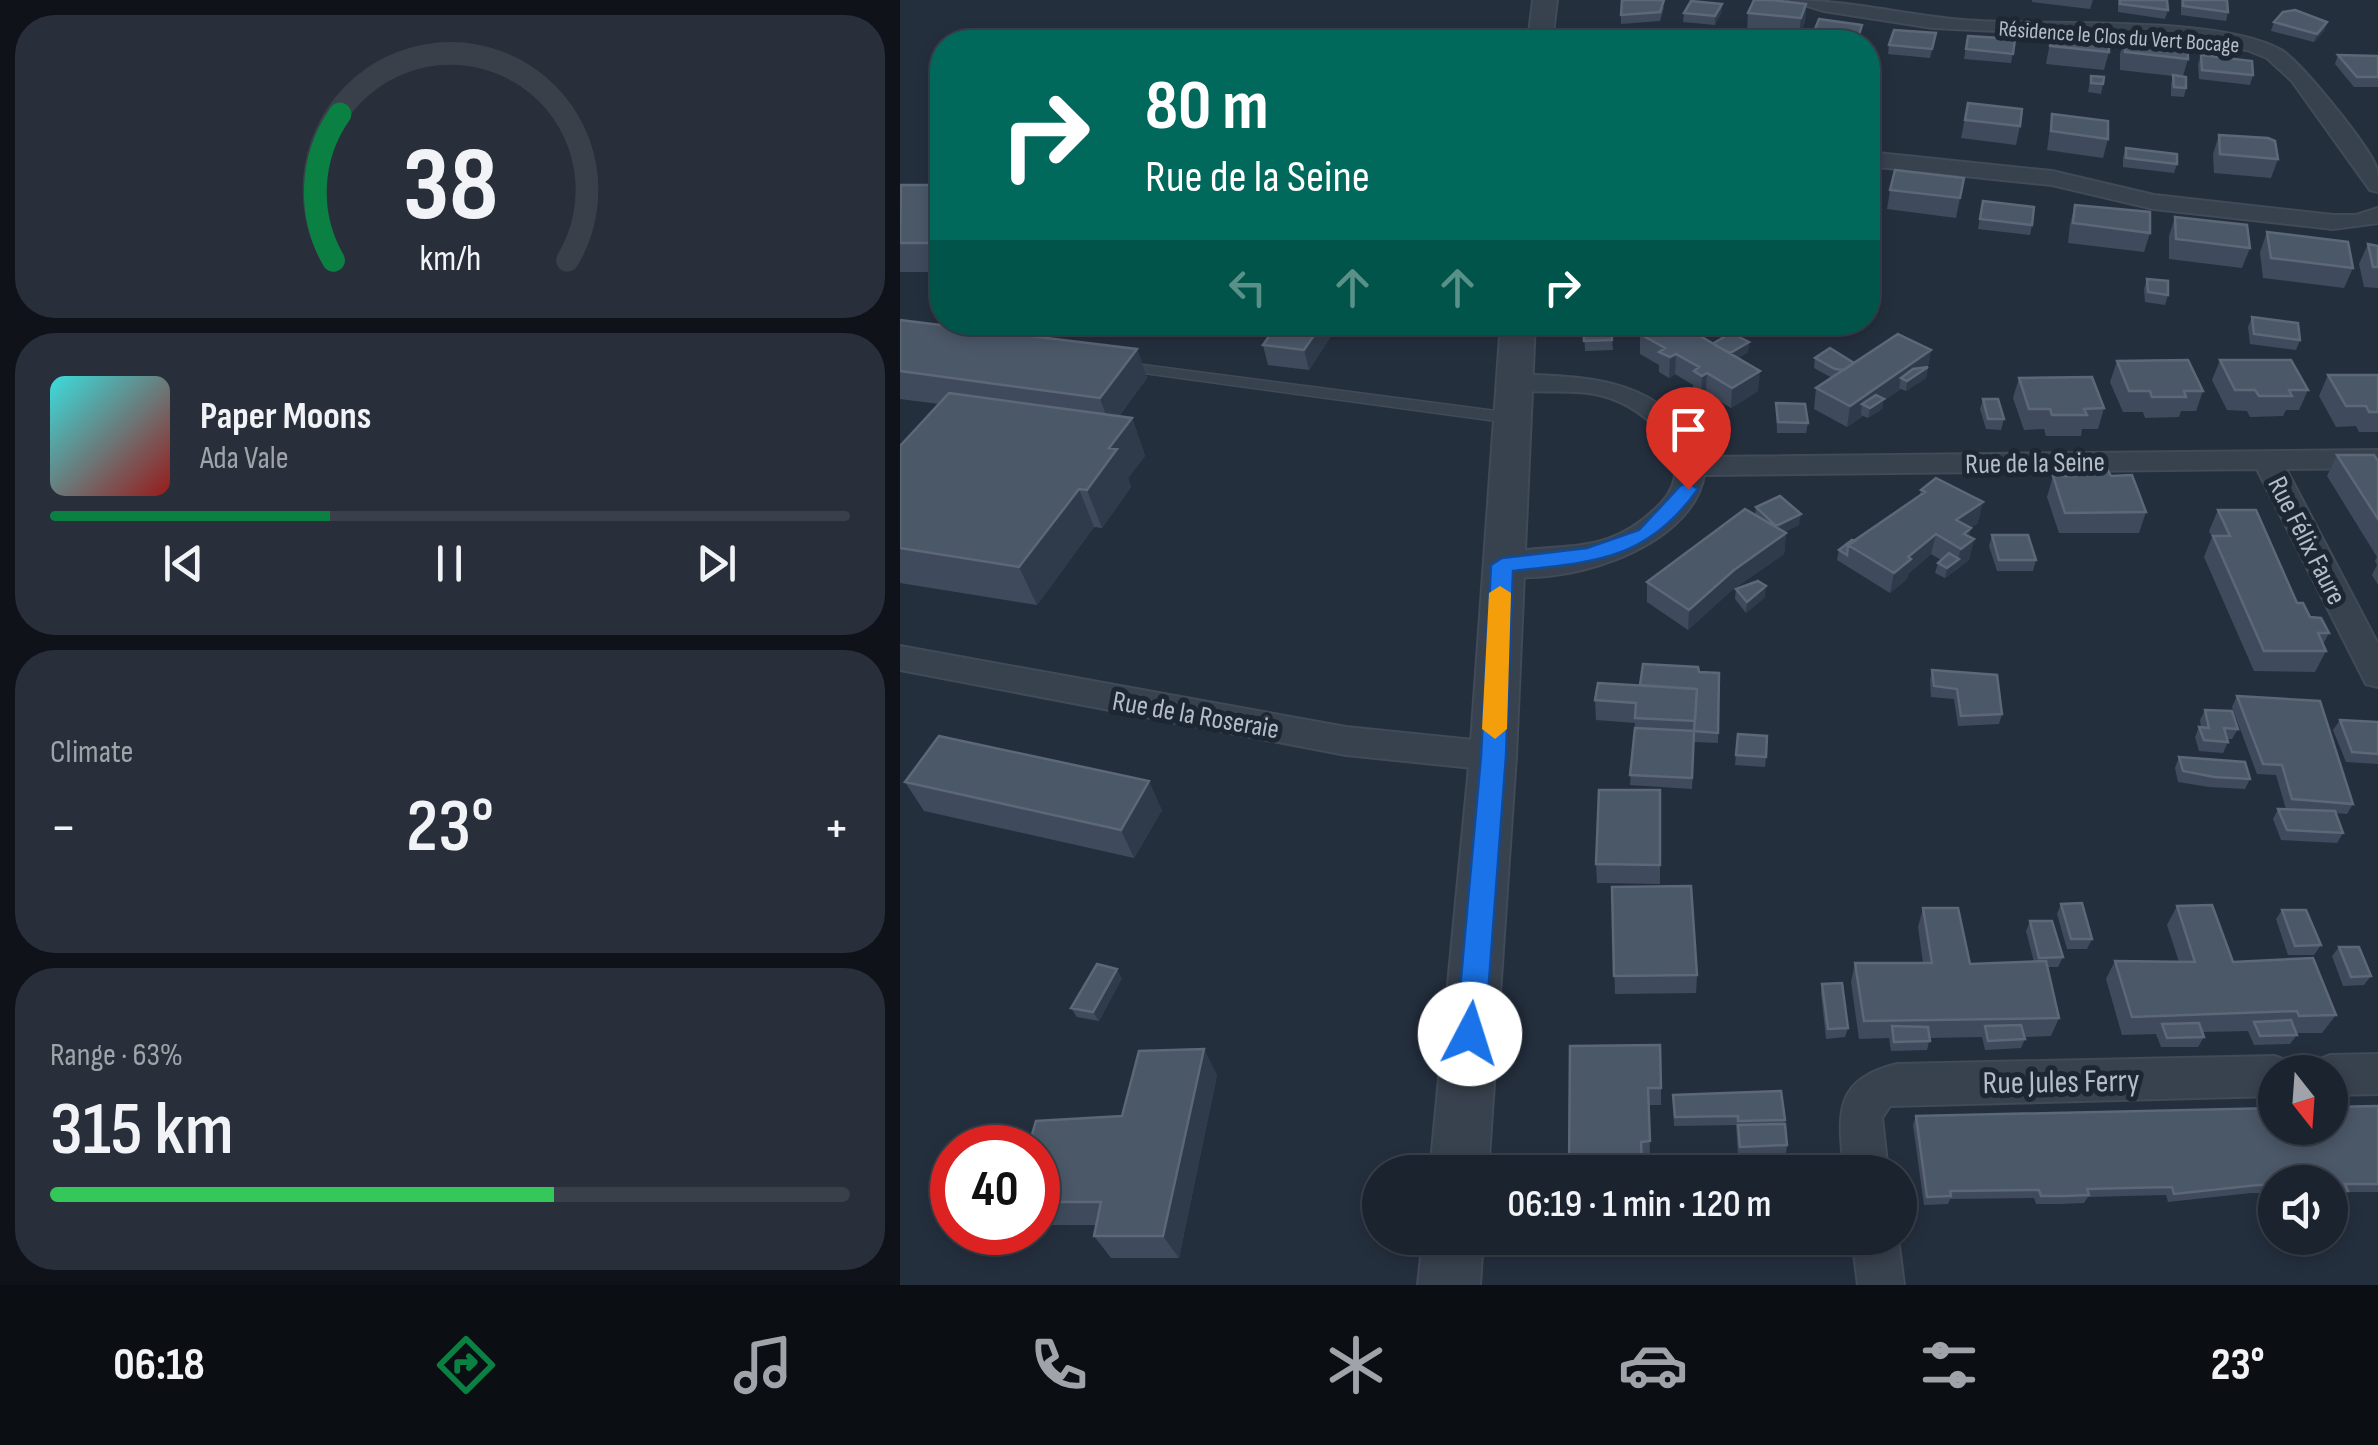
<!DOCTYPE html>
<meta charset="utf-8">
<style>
:root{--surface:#1b232e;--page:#282f3a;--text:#f1f3f6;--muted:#a0a4aa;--line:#39404a;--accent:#0b8043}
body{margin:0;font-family:"Sofia Sans Condensed",sans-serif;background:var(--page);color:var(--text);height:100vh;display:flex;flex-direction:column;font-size:38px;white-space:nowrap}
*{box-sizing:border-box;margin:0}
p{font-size:32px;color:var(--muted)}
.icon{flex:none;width:55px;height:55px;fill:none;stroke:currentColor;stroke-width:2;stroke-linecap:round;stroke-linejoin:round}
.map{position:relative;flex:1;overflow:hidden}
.side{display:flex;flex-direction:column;gap:15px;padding:15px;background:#0f1319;width:900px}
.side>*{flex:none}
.top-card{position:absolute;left:30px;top:30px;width:950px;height:305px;border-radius:40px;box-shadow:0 5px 15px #0003,0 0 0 2px var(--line);background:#00695c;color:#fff;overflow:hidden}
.needle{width:65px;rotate:163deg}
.buttons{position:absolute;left:1358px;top:1055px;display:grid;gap:20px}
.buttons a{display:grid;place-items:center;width:90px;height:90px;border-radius:50%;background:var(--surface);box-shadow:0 5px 15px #0003,0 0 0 2px var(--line);font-size:50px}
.speed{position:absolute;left:30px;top:1125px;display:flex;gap:20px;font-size:50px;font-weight:700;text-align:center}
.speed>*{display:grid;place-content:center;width:130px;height:130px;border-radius:50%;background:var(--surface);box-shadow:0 5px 15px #0003,0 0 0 2px var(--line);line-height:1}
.speed .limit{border:15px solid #d22;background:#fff;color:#111}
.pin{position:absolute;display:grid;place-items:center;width:85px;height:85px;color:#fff;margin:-102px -42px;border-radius:50% 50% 50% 0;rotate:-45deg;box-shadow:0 0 10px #0007}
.pin .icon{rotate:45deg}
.me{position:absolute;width:110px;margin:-55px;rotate:5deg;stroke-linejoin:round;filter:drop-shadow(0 0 8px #0008)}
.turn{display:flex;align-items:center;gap:35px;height:210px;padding:0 50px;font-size:45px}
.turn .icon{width:130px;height:130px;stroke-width:2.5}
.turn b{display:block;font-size:70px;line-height:85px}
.lanes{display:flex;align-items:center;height:95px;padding:0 50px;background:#0003;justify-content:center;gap:50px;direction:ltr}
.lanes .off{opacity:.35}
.big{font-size:75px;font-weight:600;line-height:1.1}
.side .widget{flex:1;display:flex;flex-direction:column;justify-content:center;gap:15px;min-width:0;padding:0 35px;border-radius:40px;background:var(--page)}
.side .dial{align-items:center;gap:0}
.dial svg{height:260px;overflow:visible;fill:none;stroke:var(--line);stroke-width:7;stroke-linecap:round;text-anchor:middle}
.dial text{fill:var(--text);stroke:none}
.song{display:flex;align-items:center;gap:30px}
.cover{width:120px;height:120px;border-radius:15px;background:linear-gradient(135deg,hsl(180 70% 55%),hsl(0 70% 35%))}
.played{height:10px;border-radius:5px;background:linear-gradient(90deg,var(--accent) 35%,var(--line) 35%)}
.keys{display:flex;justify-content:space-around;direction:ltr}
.heat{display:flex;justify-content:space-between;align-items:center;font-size:55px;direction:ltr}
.charge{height:15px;border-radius:8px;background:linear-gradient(90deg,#34c759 63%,var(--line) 0)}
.trip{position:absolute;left:462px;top:1155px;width:555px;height:100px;border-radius:50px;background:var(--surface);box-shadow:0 5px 15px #0003,0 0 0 2px var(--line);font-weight:600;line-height:100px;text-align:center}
.dock{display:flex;height:160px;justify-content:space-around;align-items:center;background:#0b0e12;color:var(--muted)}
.dock .icon{width:70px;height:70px}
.dock .on{color:var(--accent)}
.dock b{font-size:45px;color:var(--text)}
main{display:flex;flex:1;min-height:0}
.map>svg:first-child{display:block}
</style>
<main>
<section class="side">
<div class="widget dial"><svg viewBox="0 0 100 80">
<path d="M14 69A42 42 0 1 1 86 69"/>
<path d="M14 69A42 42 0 0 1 16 24" stroke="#0b8043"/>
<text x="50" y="56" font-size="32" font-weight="700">38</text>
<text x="50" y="72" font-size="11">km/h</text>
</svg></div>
<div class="widget">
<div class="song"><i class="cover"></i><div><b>Paper Moons</b><p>Ada Vale</p></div></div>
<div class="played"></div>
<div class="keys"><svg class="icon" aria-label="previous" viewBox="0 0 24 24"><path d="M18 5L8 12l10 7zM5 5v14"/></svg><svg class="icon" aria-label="pause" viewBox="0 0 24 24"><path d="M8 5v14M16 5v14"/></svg><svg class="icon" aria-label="next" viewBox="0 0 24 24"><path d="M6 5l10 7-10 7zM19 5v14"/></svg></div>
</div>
<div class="widget"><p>Climate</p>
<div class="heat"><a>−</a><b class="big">23°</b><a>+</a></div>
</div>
<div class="widget"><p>Range · 63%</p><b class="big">315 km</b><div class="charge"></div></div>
</section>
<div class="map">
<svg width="1478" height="1285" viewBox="0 0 1478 1285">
<rect width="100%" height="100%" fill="#242f3e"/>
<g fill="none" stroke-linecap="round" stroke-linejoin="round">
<defs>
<path id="service" d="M220 362 611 413 618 418 611 423 215 369V363Z"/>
<path id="minor" d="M888 0C947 0 1004 15 1063 20 1142 27 1317 14 1381 50 1401 62 1470 147 1477 169 1478 175 1478 185 1478 192L1470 190 1392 81 1367 58 1347 50 1249 38 1033 28 924 11Z
M968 152 1152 171 1254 195 1433 215H1456L1478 208V223L1433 229 1254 209 1152 185 968 166Z
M612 374C688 377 766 377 801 457L1478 450V468L1386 469 1478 644V687L1466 684 1357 469 804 475C792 550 655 591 591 573L587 565 591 557C658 538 705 563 762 502 775 488 779 471 772 452 760 426 736 407 710 398 675 386 637 396 603 388L599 382Z
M0 646 446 727 593 742 605 746 611 756 605 766 593 770 446 755 0 670Z
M1478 1054V1094L1430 1095V1072H1410L1415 1061 1430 1055Z
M1375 1056 1390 1062 1395 1072H1375V1096L990 1106 982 1118 988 1172H944C939 1116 931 1080 997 1064Z
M952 1238H998L1004 1285H958Z"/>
<path id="tertiary" d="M633 0H657L652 42H628Z
M601 322H635L616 756 588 1172H530L570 756Z
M523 1238H583L580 1285H518Z"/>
</defs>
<!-- service casing -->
<use href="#service" stroke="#414a57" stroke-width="3"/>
<!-- minor casing -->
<use href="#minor" stroke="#414a57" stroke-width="4"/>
<!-- tertiary casing -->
<use href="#tertiary" stroke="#414a57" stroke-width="4"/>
<!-- service -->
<use href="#service" fill="#38414e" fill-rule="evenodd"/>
<!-- minor -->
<use href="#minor" fill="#38414e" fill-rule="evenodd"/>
<!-- tertiary -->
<use href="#tertiary" fill="#38414e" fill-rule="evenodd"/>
</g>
<!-- wall -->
<path fill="#3f4b5c" d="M1132 0H1193L1190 9 1132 2Z
M1218 0H1267L1268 10 1265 19 1218 12Z
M1281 0H1327L1328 12 1326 21 1281 15Z
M822 4 821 13 815 25 783 22 784 13Z
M906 4 905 22 899 35 847 30 848 13Z
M764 7 760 21 721 24V15Z
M1374 22H1427L1424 31 1414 42 1371 31Z
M1152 32 1209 52 1204 70 1146 64Z
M1036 33 1030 58 988 54 989 45Z
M913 34H961L958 42H912Z
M1068 36 1115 39 1111 63 1064 59Z
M1225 36 1288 59 1283 76 1286 88 1284 97 1271 96V84L1273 76 1220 70V54Z
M1301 55 1353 75 1350 85 1299 79 1298 64Z
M1438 55 1478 56V87H1454L1435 64Z
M1191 76 1203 84 1201 94 1188 92Z
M1068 103 1120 126 1116 145 1061 138Z
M1152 114 1208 139 1203 158 1147 150Z
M1319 135 1378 159 1371 178 1314 173 1313 154Z
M1226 148 1277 164 1274 173 1223 167V157Z
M42 185V272H0V186Z
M990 190 1060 198 1056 218 987 209Z
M1083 201 1132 225 1130 235 1078 229Z
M1175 205 1250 233 1244 252 1168 243 1170 224Z
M1275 217 1350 248 1342 268 1269 259V236Z
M1367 232 1453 268 1444 288 1363 278 1360 252Z
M1468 244 1478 246V288L1464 287 1459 264Z
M1247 279 1268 295 1265 305 1245 302 1244 289Z
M1352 317 1400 340 1396 350 1350 344 1348 327Z
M0 320 237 349 247 378 219 416 232 418 245 456 228 478 231 487 202 528 194 527 137 605 0 583V446L39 404 0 399Z
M678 322H731V328L711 329 713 350 685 351 684 329H678Z
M437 327 409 370 368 365 363 345Z
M740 334 814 344 849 342 848 352 838 358 858 391 831 408 806 393 801 396 793 391V385L775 374 769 378 759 372V365L740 354Z
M1031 350 1026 378 1006 391 1001 389 983 401 982 409 968 418 963 416 947 427 914 409 916 388 932 378 914 368 915 358 954 363Z
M1320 360 1408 390 1399 410H1386L1383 416 1350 417 1347 411 1327 410 1312 380Z
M1217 361 1303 391 1296 411H1281L1279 417 1245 418 1243 412H1223L1210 382Z
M1428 375H1478V432H1459L1456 426 1436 427 1419 396Z
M1119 378 1204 408 1198 429H1182L1181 436H1146L1144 429 1124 430 1113 398Z
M1083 399 1104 419 1101 430 1086 429 1080 409Z
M876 403 908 423 906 433H877Z
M1437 455 1478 461V585L1472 575 1477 565 1475 561 1477 557 1427 476Z
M1172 469 1211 476 1246 512 1239 533H1159L1147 497 1153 476H1170Z
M1021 490 1078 523 1070 528 1069 537 1074 539 1069 560 1045 578 1035 573 1038 563 1041 560 1031 554 1008 574 1007 579 990 593 937 560 939 550 955 541 1020 495Z
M856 507 899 525 884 532 886 533 884 554 832 590 788 630 747 602V582L855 516Z
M1318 510 1410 617 1429 633 1423 644 1426 651 1415 672 1354 671 1304 557 1312 537 1309 531Z
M1092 535 1136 560 1133 571H1097L1089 546Z
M836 589 865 597 846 613 835 599Z
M1032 670 1102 714 1099 724 1058 726 1054 699 1031 697 1030 680Z
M799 672 819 673 818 743 794 742 792 789 730 785 735 723 696 720 695 700 740 685Z
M1337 696 1453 804 1447 814 1436 813 1443 833 1437 843 1381 840 1373 819 1378 809H1386L1376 775 1357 774 1332 707Z
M1305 710 1338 729 1332 739H1327L1328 742 1323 753 1299 751 1295 737 1299 727H1301L1300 720Z
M1440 720 1478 722V764L1446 762 1433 730Z
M838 734 866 757 865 767 835 765Z
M1279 757 1350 779 1345 789 1309 787 1278 782 1275 768Z
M5 782 262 810 234 858 24 811Z
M696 864 760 865V884L697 883Z
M712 887 797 975 796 993 715 994Z
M1161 904 1192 939 1187 949H1167L1157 914Z
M1277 906 1333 962 1436 1015 1422 1033H1396L1397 1035 1390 1044 1354 1045 1348 1031 1302 1032 1304 1037 1298 1047H1261L1256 1034 1222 1035 1206 979 1215 961 1279 962 1267 925Z
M1023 908 1070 964 1134 962 1126 931 1130 921 1163 957 1158 967H1147L1159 1018 1151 1036 1124 1037 1125 1039 1121 1048 1085 1050 1082 1037 1030 1038 1027 1050 991 1051 989 1038 959 1039 951 982 955 963H1023L1018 927Z
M1382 910 1421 945 1414 955H1388L1376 919Z
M1439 947 1471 976 1464 985 1443 986 1432 956Z
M222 978 199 1021 177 1017 171 1008Z
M922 984 948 1028 945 1037 926 1039 921 993Z
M670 1046 761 1088V1105H749L750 1158 742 1159Z
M317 1075 279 1258H211L194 1236 196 1225H138V1148L222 1116Z
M773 1095 885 1120 887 1145 886 1154 838 1155 836 1125 774 1126Z
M1478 1106V1192H1446L1440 1199H1430V1182H1375V1193H1351L1268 1202 1266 1195 1188 1197 1184 1203 1160 1204H1136L1134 1198 1050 1199 1048 1204 1024 1205 1013 1125 1016 1116Z"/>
<!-- shaded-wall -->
<path fill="#2f3b4b" d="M822 4 821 13 815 25V16Z
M906 4 905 22 899 35 901 18Z
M1427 22 1424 31 1414 42 1417 34Z
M423 322H436L437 327 409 370 404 350Z
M849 342 848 352 830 363V353Z
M237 349 247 378 210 427 200 398Z
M1031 350 1026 378 1006 391 1007 381 1001 378 999 388 1001 389 983 401 982 409 968 418 970 408 962 404 961 415 963 416 947 427 950 406Z
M776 354 775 374 769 378 770 357Z
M860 371 858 391 831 408 832 388Z
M807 373 806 393 801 396 802 376Z
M232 418 245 456 228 478 231 487 202 528 187 490 209 448Z
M179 489 194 527 137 605 119 567Z
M1083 502 1078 523 1051 540 1056 520Z
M901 514 899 525 875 537 876 526Z
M1071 528 1068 544 1074 539 1069 560 1056 569 1064 534Z
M886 533 884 554 832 590 788 630 789 610 834 570Z
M1036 534 1031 554 1008 574 1007 579 990 593 994 573 1008 557Z
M1059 559 1056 569 1045 578 1047 568Z
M866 586 865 597 846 613 847 602Z
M249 781 262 810 234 858 221 830Z
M217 969 222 978 199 1021 193 1012Z
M304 1049 317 1075 279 1258 263 1236Z"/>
<!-- building -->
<path fill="#4b5868" stroke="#5c6777" stroke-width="2.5" d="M722 0H764L760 12 721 15Z
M854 0H872L906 4 901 18 848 13Z
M1220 0H1267L1268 10 1220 4Z
M1283 0H1327L1328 12 1283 6Z
M791 1 822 4 815 16 784 13Z
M1395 10 1427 22 1417 34 1374 22 1383 12Z
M919 19 962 25 958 38 913 34Z
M994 30 1036 33 1032 49 989 45Z
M1152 32 1209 36V52L1150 46Z
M1068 36 1115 39 1113 54 1066 49Z
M1225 36 1287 41 1288 59 1225 52Z
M1301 55 1352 61 1353 75 1302 70Z
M1438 55 1478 56V77H1457Z
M1273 75 1286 77V88L1274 87Z
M1191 76 1204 77 1203 84 1191 83Z
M1068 103 1122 109 1120 126 1065 120Z
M1152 114 1208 121V139L1151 131Z
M1319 135 1368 138 1375 141 1378 159 1320 154Z
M1226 148 1277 154V164L1226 158Z
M995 170 1064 178 1060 198 990 190Z
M968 174H972L968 191Z
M1 185H42V243H0Z
M1083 201 1134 207 1132 225 1080 219Z
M1175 205 1250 212V233L1173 223Z
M1275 217 1347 225 1350 248 1276 239Z
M1367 232 1448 242 1453 268 1371 258Z
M1468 244 1478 246V267H1473Z
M1247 279 1268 281V295L1248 292Z
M1352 317 1398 323 1400 340 1354 334Z
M0 320 237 349 200 398 0 371Z
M379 322H423L404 350 363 345Z
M760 322H776L860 371 832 388 807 373 802 376 794 371 799 367 776 354 770 357 759 352 765 348 740 334Z
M711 324 712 340 684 341V325Z
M831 333 849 342 830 353 815 345 814 343Z
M998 334 1031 350 950 406 916 388Z
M930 348 954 363 944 370 935 369 915 358Z
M1288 360 1303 391H1284L1286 397H1252L1250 391H1229L1217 361Z
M1320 360H1391L1408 390H1389L1392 396H1359L1355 390H1335Z
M1028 367 1007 381 1001 378 1013 369Z
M1428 375H1478V412H1469L1466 406H1446Z
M1192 377 1204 408 1184 409 1187 415H1152L1150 409H1129L1119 378Z
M49 393 232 418 209 448 217 449 187 490 179 489 119 567 0 548V446Z
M976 395 984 399 970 408 962 404Z
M1083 399H1098L1104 419H1088Z
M876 403 905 404 908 423 878 422Z
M1437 455H1474L1478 461V519Z
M1172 469H1207L1211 476 1232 475 1246 512 1165 513 1153 476H1174Z
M1036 478 1083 502 1056 520 1071 528 1064 534 1074 539 1061 549 1036 534 1008 557 1011 559 994 573 948 545 1025 492 1021 490Z
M880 496 901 514 876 526 856 507Z
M845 509 886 533 834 570 789 610 747 582Z
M1318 510H1356L1397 603H1403L1410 617 1421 618 1429 633H1418L1426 651H1364L1313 536H1330Z
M1092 535H1128L1136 560H1099Z
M952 540 955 541 948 545 947 555 939 550Z
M1049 553 1059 559 1047 568 1038 563Z
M858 581 866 586 847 602 836 589Z
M743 664 798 667 799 672 819 673 818 733 794 731 797 689 740 685Z
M1032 670 1097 675 1102 714 1061 716 1057 689 1034 686Z
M698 683 797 689 795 721 735 718 736 703 695 700Z
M1337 696 1420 701 1453 804 1392 799 1382 765 1363 764Z
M1305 710 1332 711 1338 729 1324 728 1328 742 1304 740 1299 727 1309 728Z
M1440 720 1478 722V754L1452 752Z
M735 728 794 731 792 778 730 775Z
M838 734 867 736 866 757 836 755Z
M39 736 249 781 221 830 5 782Z
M1279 757 1345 762 1350 779 1314 777 1283 771Z
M699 790H760V865L696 864Z
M1378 809 1435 811 1443 833 1387 830Z
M791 886 797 975 714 976 712 887Z
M1182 903 1192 939H1171L1161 904Z
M1312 905 1333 962 1413 958 1436 1015 1399 1016 1397 1011 1232 1017 1215 961 1295 962 1277 906Z
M1023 908H1058L1070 964 1146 961 1159 1018 964 1021 955 963H1032Z
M1382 910H1406L1421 945 1395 946Z
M1130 921H1152L1163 957 1139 958Z
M1439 947H1459L1471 976 1451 977Z
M197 964 217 969 193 1012 171 1008Z
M942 983 948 1028 928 1029 922 984Z
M1391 1020 1397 1035 1360 1036 1354 1022Z
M1299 1023 1304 1037 1267 1038 1262 1024Z
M1121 1025 1125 1039 1088 1041 1085 1026Z
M992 1026 1028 1027 1030 1041 994 1042Z
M760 1045 761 1088H748L750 1141 741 1142 742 1172H669L670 1046Z
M304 1049 263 1236H194L201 1202H138V1148H128L136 1121 222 1116 239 1051Z
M881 1091 885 1120 838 1121V1116L775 1117 773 1095Z
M1478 1106V1184H1445L1448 1191H1430V1182H1375V1185H1358L1274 1194 1272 1187 1187 1189 1189 1195 1165 1196H1141L1139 1190 1050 1191 1051 1196 1027 1197 1016 1116 1375 1108V1128H1430V1107Z
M885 1124 887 1145 840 1147 838 1125Z"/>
<!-- route -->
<path fill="#1a73e8" stroke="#114b97" stroke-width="2.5" d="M788 483 798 489C747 561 694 562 613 571L606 756 585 1034 580 1043 570 1047 560 1043 556 1034 581 756 591 565 602 558 687 548 739 530 781 485Z"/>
<!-- slow -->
<path fill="#f59e0b" d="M600 586 611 593 607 729 595 739 582 729 589 593Z"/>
<g text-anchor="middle" stroke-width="10" stroke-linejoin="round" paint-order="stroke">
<!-- far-street labels -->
<g font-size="22" fill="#b4bcc9" stroke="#1d2633">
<text transform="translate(1219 36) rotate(4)" y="8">Résidence le Clos du Vert Bocage</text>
</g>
<!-- street labels -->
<g font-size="28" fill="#b4bcc9" stroke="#1d2633">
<text transform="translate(1135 462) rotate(-1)" y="10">Rue de la Seine</text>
<text transform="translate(1408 540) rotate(63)" y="10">Rue Félix Faure</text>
<text transform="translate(296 714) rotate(10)" y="10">Rue de la Roseraie</text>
</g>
<!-- near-street labels -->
<g font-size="32" fill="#b4bcc9" stroke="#1d2633">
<text transform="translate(1161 1081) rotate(-1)" y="11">Rue Jules Ferry</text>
</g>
</g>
</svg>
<div class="buttons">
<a><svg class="needle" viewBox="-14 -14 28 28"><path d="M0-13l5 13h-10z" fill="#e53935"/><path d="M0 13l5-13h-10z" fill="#a0a4aa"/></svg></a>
<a><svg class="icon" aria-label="sound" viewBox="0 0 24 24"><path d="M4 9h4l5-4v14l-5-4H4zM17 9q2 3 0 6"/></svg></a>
</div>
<div class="speed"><div class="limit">40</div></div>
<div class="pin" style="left:788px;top:489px;background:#d93025"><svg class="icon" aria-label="arrive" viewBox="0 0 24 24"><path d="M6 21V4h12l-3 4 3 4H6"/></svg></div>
<svg class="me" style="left:570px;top:1034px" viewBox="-20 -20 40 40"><circle r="19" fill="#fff"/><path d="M0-13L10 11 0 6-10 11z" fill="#1a73e8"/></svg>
<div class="trip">06:19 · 1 min · 120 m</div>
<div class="top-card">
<div class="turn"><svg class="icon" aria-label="right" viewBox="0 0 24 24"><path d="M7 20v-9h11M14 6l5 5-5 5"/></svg><div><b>80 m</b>Rue de la Seine</div></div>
<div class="lanes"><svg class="icon off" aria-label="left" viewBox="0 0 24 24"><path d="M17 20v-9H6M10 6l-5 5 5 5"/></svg><svg class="icon off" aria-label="ahead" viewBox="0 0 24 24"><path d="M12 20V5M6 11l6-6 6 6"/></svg><svg class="icon off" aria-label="ahead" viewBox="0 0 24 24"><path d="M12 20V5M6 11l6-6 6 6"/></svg><svg class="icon" aria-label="right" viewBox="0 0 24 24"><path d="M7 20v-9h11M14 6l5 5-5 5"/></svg></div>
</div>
</div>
</main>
<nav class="dock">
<b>06:18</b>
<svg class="icon on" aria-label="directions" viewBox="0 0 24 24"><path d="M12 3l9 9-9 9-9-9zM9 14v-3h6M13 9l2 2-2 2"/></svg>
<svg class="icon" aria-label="music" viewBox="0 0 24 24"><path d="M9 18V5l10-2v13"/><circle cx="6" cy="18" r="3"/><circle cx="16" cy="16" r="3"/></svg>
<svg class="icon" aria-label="phone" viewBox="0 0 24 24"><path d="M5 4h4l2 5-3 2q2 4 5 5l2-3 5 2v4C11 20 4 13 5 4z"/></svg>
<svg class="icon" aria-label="climate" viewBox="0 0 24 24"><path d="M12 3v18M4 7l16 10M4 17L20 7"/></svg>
<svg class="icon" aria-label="car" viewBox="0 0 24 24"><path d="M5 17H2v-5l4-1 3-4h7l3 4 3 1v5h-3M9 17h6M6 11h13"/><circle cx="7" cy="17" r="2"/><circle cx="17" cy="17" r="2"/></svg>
<svg class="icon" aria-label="filters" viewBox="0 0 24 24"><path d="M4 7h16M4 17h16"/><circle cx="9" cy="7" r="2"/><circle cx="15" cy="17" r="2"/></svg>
<b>23°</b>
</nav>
